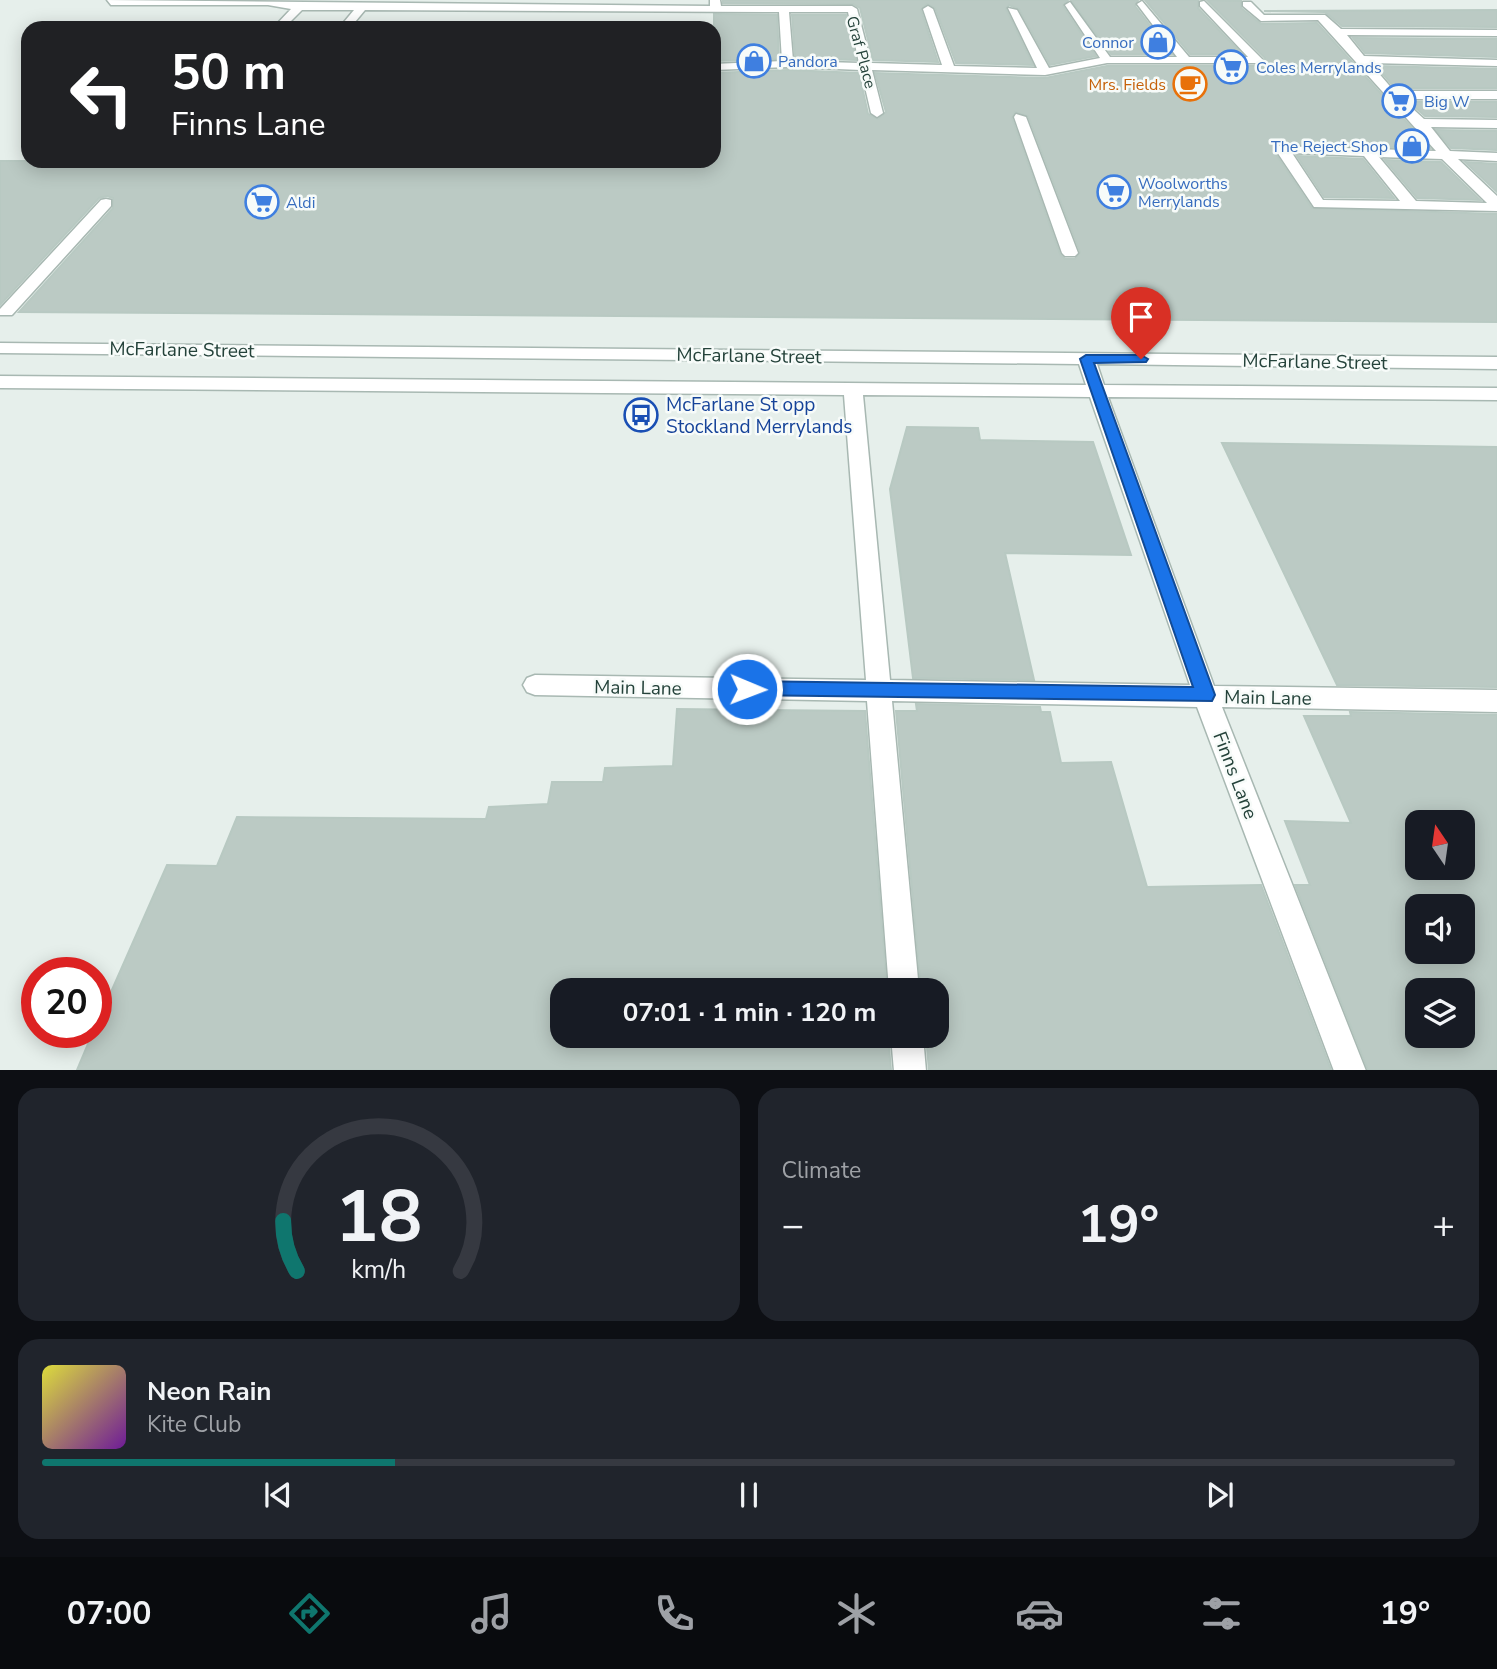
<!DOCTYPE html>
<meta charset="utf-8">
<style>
:root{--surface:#171b24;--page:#20242c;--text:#f1f3f6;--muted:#9ea1a6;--line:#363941;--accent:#0f766e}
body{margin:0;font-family:"Nunito Sans",sans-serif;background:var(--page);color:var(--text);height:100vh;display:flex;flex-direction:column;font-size:26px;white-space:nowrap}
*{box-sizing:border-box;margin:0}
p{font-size:23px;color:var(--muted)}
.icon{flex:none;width:38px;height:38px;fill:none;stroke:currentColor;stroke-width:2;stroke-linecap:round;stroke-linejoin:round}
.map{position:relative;height:1070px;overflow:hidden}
.details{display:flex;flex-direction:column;gap:18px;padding:18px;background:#0d0f14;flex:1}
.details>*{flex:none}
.top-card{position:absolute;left:21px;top:21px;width:700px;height:147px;border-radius:21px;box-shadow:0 4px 18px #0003;background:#202124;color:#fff;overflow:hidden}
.needle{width:46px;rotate:347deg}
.tools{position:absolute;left:1405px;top:810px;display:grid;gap:14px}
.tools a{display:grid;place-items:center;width:70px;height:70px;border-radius:14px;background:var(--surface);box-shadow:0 4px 18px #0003;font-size:35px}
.speed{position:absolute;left:21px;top:957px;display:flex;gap:14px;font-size:35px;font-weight:700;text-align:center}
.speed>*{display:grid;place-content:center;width:91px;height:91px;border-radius:50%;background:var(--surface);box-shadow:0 4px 18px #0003;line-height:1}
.speed .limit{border:10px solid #d22;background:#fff;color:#111}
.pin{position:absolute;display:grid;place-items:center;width:60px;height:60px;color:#fff;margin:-72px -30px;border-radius:50% 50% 50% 0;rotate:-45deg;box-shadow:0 0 7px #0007}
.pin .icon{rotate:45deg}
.me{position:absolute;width:77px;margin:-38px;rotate:91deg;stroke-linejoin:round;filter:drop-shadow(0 0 5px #0008)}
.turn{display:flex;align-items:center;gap:24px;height:147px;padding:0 35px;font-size:32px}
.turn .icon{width:91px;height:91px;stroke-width:2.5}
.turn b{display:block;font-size:49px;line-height:60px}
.big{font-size:52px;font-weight:700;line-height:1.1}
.details .card{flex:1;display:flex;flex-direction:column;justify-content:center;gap:10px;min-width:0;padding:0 24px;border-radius:21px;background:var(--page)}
.details .dial{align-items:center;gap:0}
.dial svg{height:182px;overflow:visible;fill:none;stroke:var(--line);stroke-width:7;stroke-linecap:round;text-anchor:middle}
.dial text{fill:var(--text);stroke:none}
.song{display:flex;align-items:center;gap:21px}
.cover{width:84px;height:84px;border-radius:10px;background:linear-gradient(135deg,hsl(60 70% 55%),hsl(280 70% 35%))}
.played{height:7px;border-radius:4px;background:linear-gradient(90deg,var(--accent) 25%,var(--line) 25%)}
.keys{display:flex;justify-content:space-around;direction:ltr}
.heat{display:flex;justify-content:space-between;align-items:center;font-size:38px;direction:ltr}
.details .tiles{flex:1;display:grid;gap:18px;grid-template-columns:1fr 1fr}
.card:last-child{grid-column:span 2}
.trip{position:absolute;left:550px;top:978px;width:399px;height:70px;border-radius:21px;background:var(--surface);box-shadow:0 4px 18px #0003;font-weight:700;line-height:70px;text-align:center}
.tab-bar{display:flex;height:112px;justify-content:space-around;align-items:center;background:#090b0e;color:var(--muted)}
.tab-bar .icon{width:49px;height:49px}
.tab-bar .selected{color:var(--accent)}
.tab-bar b{font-size:32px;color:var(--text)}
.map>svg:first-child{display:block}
</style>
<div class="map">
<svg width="1497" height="1071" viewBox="0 0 1497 1071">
<rect width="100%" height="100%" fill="#e6efeb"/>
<!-- building -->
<path fill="#bbcac4" stroke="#b8c9c2" stroke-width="2" fill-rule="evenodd" d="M723 0H1068L1063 6 1096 56 1050 65 1019 9 1009 5 1006 9 1033 65 956 63 935 8 927 4 921 10 938 62 873 60 860 8 853 4 723 3Z
M1071 0H1138L1135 6 1172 54H1111Z
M1145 0H1198V8L1242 54H1190Z
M1207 0 1241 1V8L1261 24 1317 23 1430 148 1275 145 1273 150 1312 208 1497 214V322L19 312 113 208V198L107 196 99 198 0 305V161H714V73L788 70 859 73 868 114 878 119 886 112 875 73 1045 78 1107 66H1257L1264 62 1265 58ZM1015 112 1028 116 1080 252 1075 259H1065L1060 254 1012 118Z
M1497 10V27L1342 26 1325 12 1264 11Z
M714 14 777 15 779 59 714 61Z
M792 15H846L856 60 795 58Z
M1353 38 1497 39V57L1365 53Z
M1376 66 1497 69V88H1395Z
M1409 102H1497V117L1425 116Z
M1436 130 1497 131V150L1451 148Z
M1297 156 1363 159 1394 198 1324 197Z
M1385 160 1441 162 1480 200 1417 198Z
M1465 162 1497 164V192Z
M907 427 978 428 980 440 1093 442 1131 555 1005 553 1034 680 913 678 890 489Z
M1222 443 1497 447V687L1337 685Z
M916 704 1040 707 1041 712H1050L1061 763 1111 762 1147 887 1261 885 1331 1070H929L926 1036H936V990H921L896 711H917Z
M677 709 865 711 887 990H562V1036H888L891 1070H77L93 1032H96V1026L167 865 217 866 237 817 486 819 489 807 548 804 552 782H603L605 768 673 766Z
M1350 712 1497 715V1070H1368L1295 885H1310L1285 821 1351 823 1304 716H1351ZM1418 822H1463V868H1418ZM1418 906H1463V952H1418ZM1418 990H1463V1036H1418Z"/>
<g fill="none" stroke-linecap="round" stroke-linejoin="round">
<defs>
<path id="minor" d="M107 0 710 6V0H720L721 6H852L857 9 871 63 942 65 923 9 928 6 933 9 954 66 1037 68 1008 8 1017 10 1049 68 1100 58 1065 5 1070 2 1110 57H1177L1137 4 1142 1 1189 57H1248L1200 6V2L1204 1 1263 60 1257 63H1107L1045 75 872 70 883 113 877 117 871 113 861 70 788 67 714 70V64L782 61 779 12 365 10 350 28H339L354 10H302L284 28H273L291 9 268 5H111ZM789 12H848L859 63 793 61Z
M1243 2H1251L1264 15H1325L1341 29 1497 30V36L1347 35 1364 56 1497 60V66L1370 63 1394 91H1497V99H1402L1424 119 1497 120V128L1431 127 1450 151 1497 153V161L1458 159 1497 196V211L1314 207 1275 149 1277 146 1436 151 1318 20 1261 21 1243 6ZM1292 153 1364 156 1400 201 1323 200ZM1379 157 1442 159 1487 203 1416 201Z
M1016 114 1026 117 1078 253 1075 256H1065L1062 253 1014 117Z
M106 199 111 200V206L12 315H0V309L101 200Z
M0 343 1497 357V369L1097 364 1104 385 1497 388V400L1108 397 1214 686 1497 690V712L1222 707 1366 1071H1334L1197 707 892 701 919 990H889L867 701 535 695 527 692 523 685 527 678 535 675 866 680 844 395 0 388V376L1086 385 1079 364 0 353ZM863 395 1090 397 1190 685 890 680Z
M891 1036H923L926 1071H894Z"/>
</defs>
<!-- minor casing -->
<use href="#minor" stroke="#a8b8b2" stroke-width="3"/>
<!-- minor -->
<use href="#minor" fill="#fff" fill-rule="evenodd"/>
</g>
<!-- route -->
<path fill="#1a73e8" stroke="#114b97" stroke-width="2" d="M1141 355 1148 359 1146 362 1094 363 1215 695 1212 701 740 695 737 689 740 683 747 681 1193 687 1080 359 1086 355Z"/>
<!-- icons -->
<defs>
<symbol id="shop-ring" viewBox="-11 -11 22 22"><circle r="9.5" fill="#f7fbf9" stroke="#3f7fe0" stroke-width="1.5"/><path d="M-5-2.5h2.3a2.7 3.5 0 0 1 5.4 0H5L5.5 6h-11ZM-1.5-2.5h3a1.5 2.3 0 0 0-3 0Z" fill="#3f7fe0"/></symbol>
<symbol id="supermarket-ring" viewBox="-11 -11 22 22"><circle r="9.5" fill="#f7fbf9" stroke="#3f7fe0" stroke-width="1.5"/><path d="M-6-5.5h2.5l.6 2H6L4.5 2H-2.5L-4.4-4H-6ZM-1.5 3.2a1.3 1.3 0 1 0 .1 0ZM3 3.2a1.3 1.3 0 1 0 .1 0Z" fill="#3f7fe0"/></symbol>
<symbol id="cafe-ring" viewBox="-11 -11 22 22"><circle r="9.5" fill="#f7fbf9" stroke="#e8710a" stroke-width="1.5"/><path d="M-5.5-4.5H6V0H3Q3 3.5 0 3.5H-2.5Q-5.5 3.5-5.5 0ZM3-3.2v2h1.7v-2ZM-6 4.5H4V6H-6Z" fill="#e8710a"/></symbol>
<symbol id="bus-ring" viewBox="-11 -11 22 22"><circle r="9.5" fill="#f7fbf9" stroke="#1a4fb4" stroke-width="1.5"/><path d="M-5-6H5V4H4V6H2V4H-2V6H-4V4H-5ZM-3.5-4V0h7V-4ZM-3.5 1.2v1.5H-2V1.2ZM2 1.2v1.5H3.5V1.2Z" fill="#1a4fb4"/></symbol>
</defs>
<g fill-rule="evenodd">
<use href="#shop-ring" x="1139" y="23" width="38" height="38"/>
<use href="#shop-ring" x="735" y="42" width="38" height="38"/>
<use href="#supermarket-ring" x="1212" y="48" width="38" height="38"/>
<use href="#cafe-ring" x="1171" y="65" width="38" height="38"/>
<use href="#supermarket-ring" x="1380" y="82" width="38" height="38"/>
<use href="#shop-ring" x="1393" y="127" width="38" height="38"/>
<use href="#supermarket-ring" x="1095" y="173" width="38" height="38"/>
<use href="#supermarket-ring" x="243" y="183" width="38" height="38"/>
<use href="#bus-ring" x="622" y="396" width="38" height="38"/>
</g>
<g text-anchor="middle" stroke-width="5" stroke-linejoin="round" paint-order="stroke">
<!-- far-shop labels -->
<g font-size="16" fill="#366cbe" stroke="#f7fbf9" text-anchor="start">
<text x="1134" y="48" text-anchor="end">Connor</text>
<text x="778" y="67">Pandora</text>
<text x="1256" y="73">Coles Merrylands</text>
<text x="1424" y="107">Big W</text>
<text x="1388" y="152" text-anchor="end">The Reject Shop</text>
<text x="1138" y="189">Woolworths<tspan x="1138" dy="18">Merrylands</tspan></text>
<text x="286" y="208">Aldi</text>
</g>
<!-- far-street labels -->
<g font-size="16" fill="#24423a" stroke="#f7fbf9">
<text transform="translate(862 52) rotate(75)" y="6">Graf Place</text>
</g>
<!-- far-food labels -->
<g font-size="16" fill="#c56008" stroke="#f7fbf9" text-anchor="end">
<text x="1166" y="90">Mrs. Fields</text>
</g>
<!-- street labels -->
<g font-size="19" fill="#24423a" stroke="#f7fbf9">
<text transform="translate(182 349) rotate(1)" y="7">McFarlane Street</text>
<text transform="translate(749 355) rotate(1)" y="7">McFarlane Street</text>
<text transform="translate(1315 361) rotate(1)" y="7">McFarlane Street</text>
<text transform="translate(638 687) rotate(1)" y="7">Main Lane</text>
<text transform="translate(1268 697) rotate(1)" y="7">Main Lane</text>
<text transform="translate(1236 775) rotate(69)" y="7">Finns Lane</text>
</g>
<!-- transit labels -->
<g font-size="19" fill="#164399" stroke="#f7fbf9" text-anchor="start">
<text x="666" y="411">McFarlane St opp<tspan x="666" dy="22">Stockland Merrylands</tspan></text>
</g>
</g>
</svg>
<div class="tools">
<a><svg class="needle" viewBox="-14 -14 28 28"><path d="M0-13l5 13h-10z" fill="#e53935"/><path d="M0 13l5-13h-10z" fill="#9ea1a6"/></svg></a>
<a><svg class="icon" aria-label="sound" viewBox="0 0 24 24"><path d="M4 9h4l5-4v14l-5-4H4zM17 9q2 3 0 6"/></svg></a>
<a><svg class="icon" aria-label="layers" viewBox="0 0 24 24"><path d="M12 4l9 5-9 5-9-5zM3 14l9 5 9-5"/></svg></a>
</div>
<div class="speed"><div class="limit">20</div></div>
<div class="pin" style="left:1141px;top:359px;background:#d93025"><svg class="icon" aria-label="arrive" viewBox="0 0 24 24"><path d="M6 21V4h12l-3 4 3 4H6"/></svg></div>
<svg class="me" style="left:747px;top:689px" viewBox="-20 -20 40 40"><circle r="17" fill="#1a73e8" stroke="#fff" stroke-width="3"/><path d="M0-11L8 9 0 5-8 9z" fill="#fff"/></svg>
<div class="trip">07:01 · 1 min · 120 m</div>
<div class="top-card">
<div class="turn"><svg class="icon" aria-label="left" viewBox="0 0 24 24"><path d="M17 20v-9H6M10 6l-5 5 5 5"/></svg><div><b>50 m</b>Finns Lane</div></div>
</div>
</div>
<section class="details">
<div class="tiles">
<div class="card dial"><svg viewBox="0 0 100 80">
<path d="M14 69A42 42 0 1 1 86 69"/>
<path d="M14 69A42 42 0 0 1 8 47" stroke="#0f766e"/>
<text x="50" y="56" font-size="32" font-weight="700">18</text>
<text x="50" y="72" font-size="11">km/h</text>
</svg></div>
<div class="card"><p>Climate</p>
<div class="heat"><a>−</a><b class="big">19°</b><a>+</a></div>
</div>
<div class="card">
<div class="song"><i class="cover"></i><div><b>Neon Rain</b><p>Kite Club</p></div></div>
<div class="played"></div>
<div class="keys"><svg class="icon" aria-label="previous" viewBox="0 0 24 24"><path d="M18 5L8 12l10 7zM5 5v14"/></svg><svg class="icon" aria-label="pause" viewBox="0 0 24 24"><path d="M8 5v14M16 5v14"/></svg><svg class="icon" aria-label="next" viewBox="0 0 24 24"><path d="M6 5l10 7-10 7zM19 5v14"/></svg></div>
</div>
</div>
</section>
<nav class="tab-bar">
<b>07:00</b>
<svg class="icon selected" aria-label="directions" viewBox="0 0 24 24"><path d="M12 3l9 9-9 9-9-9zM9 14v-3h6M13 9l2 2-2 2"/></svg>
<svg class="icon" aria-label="music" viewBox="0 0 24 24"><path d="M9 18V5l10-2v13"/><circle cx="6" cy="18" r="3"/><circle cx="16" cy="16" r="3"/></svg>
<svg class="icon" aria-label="phone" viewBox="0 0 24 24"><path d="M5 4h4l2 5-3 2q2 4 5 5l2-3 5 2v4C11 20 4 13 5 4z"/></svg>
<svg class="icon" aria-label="climate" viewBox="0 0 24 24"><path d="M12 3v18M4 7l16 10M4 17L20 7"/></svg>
<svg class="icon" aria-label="car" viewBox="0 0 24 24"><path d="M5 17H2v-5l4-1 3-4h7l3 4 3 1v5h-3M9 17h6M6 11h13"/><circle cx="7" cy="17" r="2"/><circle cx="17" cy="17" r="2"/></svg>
<svg class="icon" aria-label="filters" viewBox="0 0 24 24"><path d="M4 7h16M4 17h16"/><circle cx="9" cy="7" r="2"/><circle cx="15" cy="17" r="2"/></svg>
<b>19°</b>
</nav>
